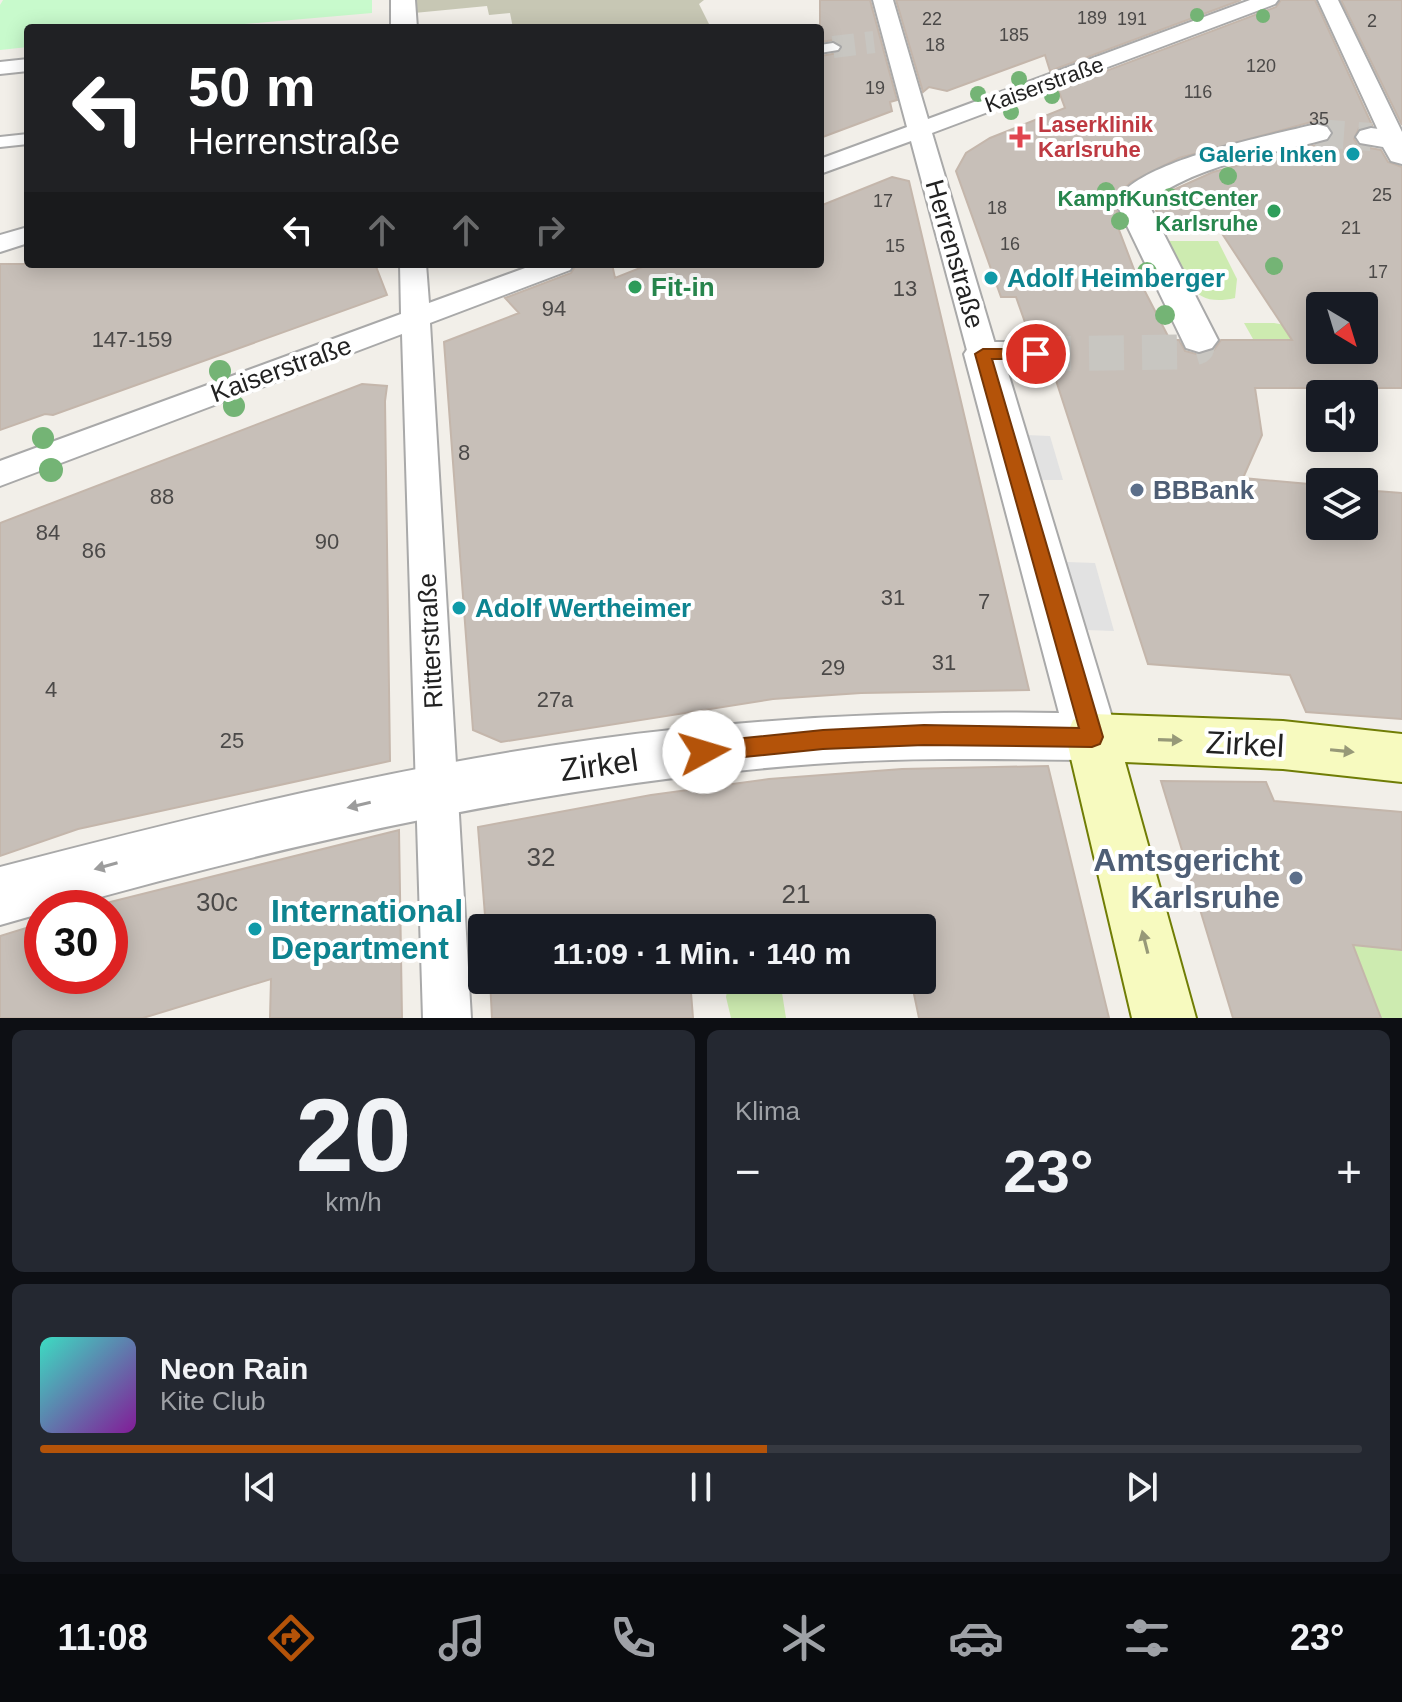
<!DOCTYPE html>
<html lang="de">
<meta charset="utf-8">
<style>
:root{--surface:#171b24;--page:#242831;--text:#f1f3f6;--muted:#9ea1a6;--line:#363941;--accent:#b45309}
body{margin:0;font-family:Arial,sans-serif;background:var(--page);color:var(--text);height:100vh;display:flex;flex-direction:column;font-size:30px;white-space:nowrap}
*{box-sizing:border-box;margin:0}
p{font-size:26px;color:var(--muted)}
.icon{flex:none;width:44px;height:44px;fill:none;stroke:currentColor;stroke-width:2;stroke-linecap:round;stroke-linejoin:round}
.map{position:relative;height:1018px;overflow:hidden}
.panel{display:flex;flex-direction:column;gap:12px;padding:12px;background:#0d0f14;flex:1}
.panel>*{flex:none}
.guide{position:absolute;left:24px;top:24px;width:800px;height:244px;border-radius:8px;box-shadow:0 4px 20px #0003;background:#202124;color:#fff;overflow:hidden}
.needle{width:52px;rotate:142deg}
.controls{position:absolute;left:1306px;top:292px;display:grid;gap:16px}
.controls a{display:grid;place-items:center;width:72px;height:72px;border-radius:8px;background:var(--surface);box-shadow:0 4px 20px #0003;font-size:40px}
.speed{position:absolute;left:24px;top:890px;display:flex;gap:16px;font-size:40px;font-weight:700;text-align:center}
.speed>*{display:grid;place-content:center;width:104px;height:104px;border-radius:50%;background:var(--surface);box-shadow:0 4px 20px #0003;line-height:1}
.speed .limit{border:12px solid #d22;background:#fff;color:#111}
.pin{position:absolute;display:grid;place-items:center;width:68px;height:68px;color:#fff;margin:-34px;border:4px solid #fff;border-radius:50%;box-shadow:0 2px 8px #0007}
.me{position:absolute;width:88px;margin:-44px;rotate:84deg;stroke-linejoin:round;filter:drop-shadow(0 0 6px #0008)}
.turn{display:flex;align-items:center;gap:28px;height:168px;padding:0 32px;font-size:36px}
.turn .icon{width:104px;height:104px;stroke-width:2.5}
.turn b{display:block;font-size:56px;line-height:68px}
.lanes{display:flex;align-items:center;height:76px;padding:0 32px;background:#0003;justify-content:center;gap:40px;direction:ltr}
.lanes .off{opacity:.35}
.big{font-size:60px;font-weight:700;line-height:1.1}
.panel .card{flex:1;display:flex;flex-direction:column;justify-content:center;gap:12px;min-width:0;padding:0 28px;border-radius:12px;background:var(--page)}
.panel .dial{align-items:center;gap:0}
.dial b{font-size:104px;line-height:1}
.song{display:flex;align-items:center;gap:24px}
.cover{width:96px;height:96px;border-radius:12px;background:linear-gradient(135deg,hsl(170 70% 55%),hsl(290 70% 35%))}
.played{height:8px;border-radius:4px;background:linear-gradient(90deg,var(--accent) 55%,var(--line) 55%)}
.keys{display:flex;justify-content:space-around;direction:ltr}
.heat{display:flex;justify-content:space-between;align-items:center;font-size:44px;direction:ltr}
.panel .tiles{flex:1;display:grid;gap:12px;grid-template-columns:1fr 1fr}
.card:last-child{grid-column:span 2}
.trip{position:absolute;left:468px;top:914px;width:468px;height:80px;border-radius:8px;background:var(--surface);box-shadow:0 4px 20px #0003;font-weight:700;line-height:80px;text-align:center}
.dock{display:flex;height:128px;justify-content:space-around;align-items:center;background:#090b0e;color:var(--muted)}
.dock .icon{width:56px;height:56px}
.dock .on{color:var(--accent)}
.dock b{font-size:36px;color:var(--text)}
.map>svg:first-child{display:block}
</style>
<div class="map">
<svg width="1402" height="1018" viewBox="0 0 1402 1018">
<rect width="100%" height="100%" fill="#f2efe9"/>
<!-- construction -->
<path fill="#c7c7b4" d="M413 0H704L699 4 711 28H513L510 13 489 15 487 6 414 13Z"/>
<!-- grass -->
<path fill="#cdebb0" d="M1167 241H1218L1237 279 1235 298C1189 309 1184 275 1167 241Z
M1244 323H1274L1320 331V339H1253Z
M1353 945 1402 950V1018H1381Z
M729 980H780L786 1018H731L726 997Z"/>
<!-- park -->
<path fill="#c8facc" d="M3 0H372V13L199 28H28V47L0 50V5Z"/>
<!-- parking -->
<path fill="#e2e2e2" d="M1026 435 1050 436 1063 480H1038Z
M1067 562 1095 563 1114 631 1086 630Z"/>
<!-- building -->
<path fill="#c7bfb8" stroke="#c4b6ab" stroke-width="2" fill-rule="evenodd" d="M820 0H870L897 100 890 102 892 111 820 138V56L838 53 843 46 834 40 820 42Z
M896 0H1241L1050 71 1045 55 947 91 929 87 923 92Z
M1281 0H1315L1372 125 1359 128 1354 139 1359 146 1381 150 1388 162 1402 167V388H1255L1262 435 1243 478 1320 485V526H1364V490L1402 493V719L1306 712 1290 675 1148 664 1052 368H1041L1052 365 1058 352 1050 342 1031 339 1016 297H1001L956 171 966 153 990 138 1065 108 1058 89 1276 7ZM1315 121 1328 124 1334 131 1328 142 1213 172 1171 191 1153 203 1161 222H1189L1200 232 1219 229 1292 340H1221L1214 350 1200 355 1185 351 1179 340H1170L1135 272 1116 222H1122L1115 207 1116 196 1131 182 1179 158ZM1320 306H1364V350H1320Z
M1341 0H1402V125Z
M892 177 909 181 1029 690 861 693 773 699 501 742 473 730 444 342 519 313 505 298 571 273 577 264H612L615 278 650 264H820V206Z
M0 264H375L387 295 53 415 45 414 0 430Z
M362 384 387 386 385 401 390 761 78 829 0 856V523Z
M1048 766 1109 1018H919L911 980H922V928H900L897 916 776 928H486L478 827 651 795 769 779 902 769Z
M1161 781 1266 782 1274 801 1402 812V950L1353 945 1381 1018H1233Z
M399 830 402 1018H270L271 979 143 1018H0V936L42 923V976H110V902Z
M490 980H690L693 1018H492Z"/>
<g fill="none" stroke-linecap="round" stroke-linejoin="round">
<!-- pedestrian-tunnel -->
<path stroke="#c8c6c1" stroke-width="22" stroke-dasharray="22 11" stroke-linecap="butt" d="M833 47 874 42"/>
<!-- minor-tunnel-far1 -->
<path stroke="#c8c6c1" stroke-width="28" stroke-dasharray="28 14" stroke-linecap="butt" d="M1316 133 1371 137"/>
<!-- minor-tunnel -->
<path stroke="#c8c6c1" stroke-width="35" stroke-dasharray="35 18" stroke-linecap="butt" d="M1036 354 1180 352 1197 347 1199 340"/>
<defs>
<path id="service" d="M833 43 840 47 838 50 820 53V45Z
M28 134V144L0 147V137Z"/>
<path id="pedestrian" d="M873 0H893L928 119 1250 0H1278L1275 4 932 133 998 354 993 361 983 363 973 361 968 354 911 141 820 174V159L907 127Z
M1318 0H1338L1402 132V144H1386L1382 139Z
M28 59V71L0 74V62Z
M28 227V243L0 252V235Z
M400 264H426L429 303 536 264H574L570 270 430 323 471 1018H423L402 334 0 486V461L401 314Z"/>
<path id="minor" d="M391 0H415L417 28H391Z
M1316 124 1327 127 1331 133 1327 139C1269 155 1198 164 1150 201V207L1218 340 1212 348 1199 352 1186 348 1118 207V198C1145 159 1269 136 1316 124Z
M1371 128 1402 132V164L1391 161 1383 147 1360 143 1356 137 1360 131Z
M983 342H1036L1049 345 1055 354 1049 363 1036 366H1006L1118 737 1111 754 1092 760C999 759 906 757 814 764 558 783 307 839 60 908H42V913L0 925V867C223 809 450 753 680 729 806 716 932 711 1059 713L964 354 970 345Z"/>
<path id="secondary" d="M1092 714 1283 721 1402 734V782L1283 769 1125 762 1196 1018H1132L1066 737 1073 720Z"/>
</defs>
<!-- service casing -->
<use href="#service" stroke="#a9a9a9" stroke-width="4"/>
<!-- pedestrian casing -->
<use href="#pedestrian" stroke="#a9a9a9" stroke-width="4"/>
<!-- minor casing -->
<use href="#minor" stroke="#a9a9a9" stroke-width="4"/>
<!-- secondary casing -->
<use href="#secondary" stroke="#707d05" stroke-width="4"/>
<!-- service -->
<use href="#service" fill="#fff" fill-rule="evenodd"/>
<!-- pedestrian -->
<use href="#pedestrian" fill="#fff" fill-rule="evenodd"/>
<!-- minor -->
<use href="#minor" fill="#fff" fill-rule="evenodd"/>
<!-- secondary -->
<use href="#secondary" fill="#f7fabf" fill-rule="evenodd"/>
</g>
<!-- trees -->
<g fill="#74b475">
<circle cx="1197" cy="15" r="7"/>
<circle cx="1263" cy="16" r="7"/>
<circle cx="1019" cy="79" r="8"/>
<circle cx="978" cy="94" r="8"/>
<circle cx="1052" cy="96" r="8"/>
<circle cx="1011" cy="112" r="8"/>
<circle cx="1228" cy="176" r="9"/>
<circle cx="1106" cy="191" r="9"/>
<circle cx="1170" cy="197" r="9"/>
<circle cx="1120" cy="221" r="9"/>
<circle cx="1274" cy="266" r="9"/>
<circle cx="1147" cy="272" r="10"/>
<circle cx="1165" cy="315" r="10"/>
<circle cx="220" cy="371" r="11"/>
<circle cx="234" cy="406" r="11"/>
<circle cx="43" cy="438" r="11"/>
<circle cx="51" cy="470" r="12"/>
</g>
<!-- one-way arrows -->
<defs><path id="oneway-solid" d="M-6-.8H1V-3.2L6.5 0L1 3.2V.8H-6Z" transform="scale(2)"/></defs>
<g fill="#979978">
<use href="#oneway-solid" transform="translate(1170 740) rotate(2)"/>
<use href="#oneway-solid" transform="translate(1342 751) rotate(6)"/>
<use href="#oneway-solid" transform="translate(1145 942) rotate(-104)"/>
</g>
<g fill="#9c9c9c">
<use href="#oneway-solid" transform="translate(359 805) rotate(167)"/>
<use href="#oneway-solid" transform="translate(106 866) rotate(164)"/>
</g>
<!-- route -->
<path fill="#b45309" stroke="#753606" stroke-width="2" d="M983 349H1036L1044 354 1036 359H992L1103 737 1100 744 1092 747 924 745 823 749 704 761 696 759 693 752 696 745 704 742 823 730 924 725 1079 728 975 354Z"/>
<!-- markers -->
<path fill="#e0444e" stroke="#fff" stroke-width="3" d="M1016 125h8v8h8v8h-8v8h-8v-8h-8v-8h8z"/>
<g fill="#0f9aa8" stroke="#fff" stroke-width="3">
<circle cx="1353" cy="154" r="8"/>
<circle cx="991" cy="278" r="8"/>
<circle cx="459" cy="608" r="8"/>
<circle cx="255" cy="929" r="8"/>
</g>
<g fill="#2e9e5b" stroke="#fff" stroke-width="3">
<circle cx="1274" cy="211" r="8"/>
<circle cx="635" cy="287" r="8"/>
</g>
<g fill="#5c6f8a" stroke="#fff" stroke-width="3">
<circle cx="1137" cy="490" r="8"/>
<circle cx="1296" cy="878" r="8"/>
</g>
<g text-anchor="middle" stroke-width="8" stroke-linejoin="round" paint-order="stroke">
<!-- far-number labels -->
<g font-size="18" fill="#4b4948">
<text x="1092" y="24">189</text>
<text x="932" y="25">22</text>
<text x="1132" y="25">191</text>
<text x="1372" y="27">2</text>
<text x="1014" y="41">185</text>
<text x="935" y="51">18</text>
<text x="1261" y="72">120</text>
<text x="875" y="94">19</text>
<text x="1198" y="98">116</text>
<text x="1319" y="125">35</text>
<text x="1382" y="201">25</text>
<text x="883" y="207">17</text>
<text x="997" y="214">18</text>
<text x="1351" y="234">21</text>
<text x="1010" y="250">16</text>
<text x="895" y="252">15</text>
<text x="1378" y="278">17</text>
</g>
<!-- far-street labels -->
<g font-size="22" fill="#222" stroke="#fff">
<text transform="translate(1044 84) rotate(-20)" y="8">Kaiserstraße</text>
</g>
<!-- far-health labels -->
<g font-size="22" font-weight="bold" fill="#be3a42" stroke="#fff" text-anchor="start">
<text x="1038" y="132">Laserklinik<tspan x="1038" dy="25">Karlsruhe</tspan></text>
</g>
<!-- far-culture labels -->
<g font-size="22" font-weight="bold" fill="#0d838f" stroke="#fff" text-anchor="end">
<text x="1337" y="162">Galerie Inken</text>
</g>
<!-- far-leisure labels -->
<g font-size="22" font-weight="bold" fill="#27864d" stroke="#fff" text-anchor="end">
<text x="1258" y="206">KampfKunstCenter<tspan x="1258" dy="25">Karlsruhe</tspan></text>
</g>
<!-- number labels -->
<g font-size="22" fill="#4b4948">
<text x="905" y="296">13</text>
<text x="554" y="316">94</text>
<text x="132" y="347">147-159</text>
<text x="464" y="460">8</text>
<text x="162" y="504">88</text>
<text x="48" y="540">84</text>
<text x="327" y="549">90</text>
<text x="94" y="558">86</text>
<text x="893" y="605">31</text>
<text x="984" y="609">7</text>
<text x="944" y="670">31</text>
<text x="833" y="675">29</text>
<text x="51" y="697">4</text>
<text x="555" y="707">27a</text>
<text x="232" y="748">25</text>
</g>
<!-- street labels -->
<g font-size="26" fill="#222" stroke="#fff">
<text transform="translate(955 254) rotate(74)" y="9">Herrenstraße</text>
<text transform="translate(281 369) rotate(-20)" y="9">Kaiserstraße</text>
<text transform="translate(430 641) rotate(-93)" y="9">Ritterstraße</text>
</g>
<!-- culture labels -->
<g font-size="26" font-weight="bold" fill="#0d838f" stroke="#fff" text-anchor="start">
<text x="1007" y="287">Adolf Heimberger</text>
<text x="475" y="617">Adolf Wertheimer</text>
</g>
<!-- leisure labels -->
<g font-size="26" font-weight="bold" fill="#27864d" stroke="#fff" text-anchor="start">
<text x="651" y="296">Fit-in</text>
</g>
<!-- service labels -->
<g font-size="26" font-weight="bold" fill="#4e5e75" stroke="#fff" text-anchor="start">
<text x="1153" y="499">BBBank</text>
</g>
<!-- near-number labels -->
<g font-size="26" fill="#4b4948">
<text x="541" y="866">32</text>
<text x="796" y="903">21</text>
<text x="217" y="911">30c</text>
</g>
<!-- near-street labels -->
<g font-size="32" fill="#222" stroke="#fff">
<text transform="translate(1245 744) rotate(3)" y="11">Zirkel</text>
<text transform="translate(599 765) rotate(-8)" y="11">Zirkel</text>
</g>
<!-- near-service labels -->
<g font-size="32" font-weight="bold" fill="#4e5e75" stroke="#fff" text-anchor="end">
<text x="1280" y="871">Amtsgericht<tspan x="1280" dy="37">Karlsruhe</tspan></text>
</g>
<!-- near-culture labels -->
<g font-size="32" font-weight="bold" fill="#0d838f" stroke="#fff" text-anchor="start">
<text x="271" y="922">International<tspan x="271" dy="37">Department</tspan></text>
</g>
</g>
</svg>
<div class="controls">
<a><svg class="needle" viewBox="-14 -14 28 28"><path d="M0-13l5 13h-10z" fill="#e53935"/><path d="M0 13l5-13h-10z" fill="#9ea1a6"/></svg></a>
<a><svg class="icon" aria-label="sound" viewBox="0 0 24 24"><path d="M4 9h4l5-4v14l-5-4H4zM17 9q2 3 0 6"/></svg></a>
<a><svg class="icon" aria-label="layers" viewBox="0 0 24 24"><path d="M12 4l9 5-9 5-9-5zM3 14l9 5 9-5"/></svg></a>
</div>
<div class="speed"><div class="limit">30</div></div>
<div class="pin" style="left:1036px;top:354px;background:#d93025"><svg class="icon" aria-label="arrive" viewBox="0 0 24 24"><path d="M6 21V4h12l-3 4 3 4H6"/></svg></div>
<svg class="me" style="left:704px;top:752px" viewBox="-20 -20 40 40"><circle r="19" fill="#fff"/><path d="M0-13L10 11 0 6-10 11z" fill="#b45309"/></svg>
<div class="trip">11:09 · 1 Min. · 140 m</div>
<div class="guide">
<div class="turn"><svg class="icon" aria-label="left" viewBox="0 0 24 24"><path d="M17 20v-9H6M10 6l-5 5 5 5"/></svg><div><b>50 m</b>Herrenstraße</div></div>
<div class="lanes"><svg class="icon" aria-label="left" viewBox="0 0 24 24"><path d="M17 20v-9H6M10 6l-5 5 5 5"/></svg><svg class="icon off" aria-label="ahead" viewBox="0 0 24 24"><path d="M12 20V5M6 11l6-6 6 6"/></svg><svg class="icon off" aria-label="ahead" viewBox="0 0 24 24"><path d="M12 20V5M6 11l6-6 6 6"/></svg><svg class="icon off" aria-label="right" viewBox="0 0 24 24"><path d="M7 20v-9h11M14 6l5 5-5 5"/></svg></div>
</div>
</div>
<section class="panel">
<div class="tiles">
<div class="card dial"><b>20</b><p>km/h</p></div>
<div class="card"><p>Klima</p>
<div class="heat"><a>−</a><b class="big">23°</b><a>+</a></div>
</div>
<div class="card">
<div class="song"><i class="cover"></i><div><b>Neon Rain</b><p>Kite Club</p></div></div>
<div class="played"></div>
<div class="keys"><svg class="icon" aria-label="previous" viewBox="0 0 24 24"><path d="M18 5L8 12l10 7zM5 5v14"/></svg><svg class="icon" aria-label="pause" viewBox="0 0 24 24"><path d="M8 5v14M16 5v14"/></svg><svg class="icon" aria-label="next" viewBox="0 0 24 24"><path d="M6 5l10 7-10 7zM19 5v14"/></svg></div>
</div>
</div>
</section>
<nav class="dock">
<b>11:08</b>
<svg class="icon on" aria-label="directions" viewBox="0 0 24 24"><path d="M12 3l9 9-9 9-9-9zM9 14v-3h6M13 9l2 2-2 2"/></svg>
<svg class="icon" aria-label="music" viewBox="0 0 24 24"><path d="M9 18V5l10-2v13"/><circle cx="6" cy="18" r="3"/><circle cx="16" cy="16" r="3"/></svg>
<svg class="icon" aria-label="phone" viewBox="0 0 24 24"><path d="M5 4h4l2 5-3 2q2 4 5 5l2-3 5 2v4C11 20 4 13 5 4z"/></svg>
<svg class="icon" aria-label="climate" viewBox="0 0 24 24"><path d="M12 3v18M4 7l16 10M4 17L20 7"/></svg>
<svg class="icon" aria-label="car" viewBox="0 0 24 24"><path d="M5 17H2v-5l4-1 3-4h7l3 4 3 1v5h-3M9 17h6M6 11h13"/><circle cx="7" cy="17" r="2"/><circle cx="17" cy="17" r="2"/></svg>
<svg class="icon" aria-label="filters" viewBox="0 0 24 24"><path d="M4 7h16M4 17h16"/><circle cx="9" cy="7" r="2"/><circle cx="15" cy="17" r="2"/></svg>
<b>23°</b>
</nav>
